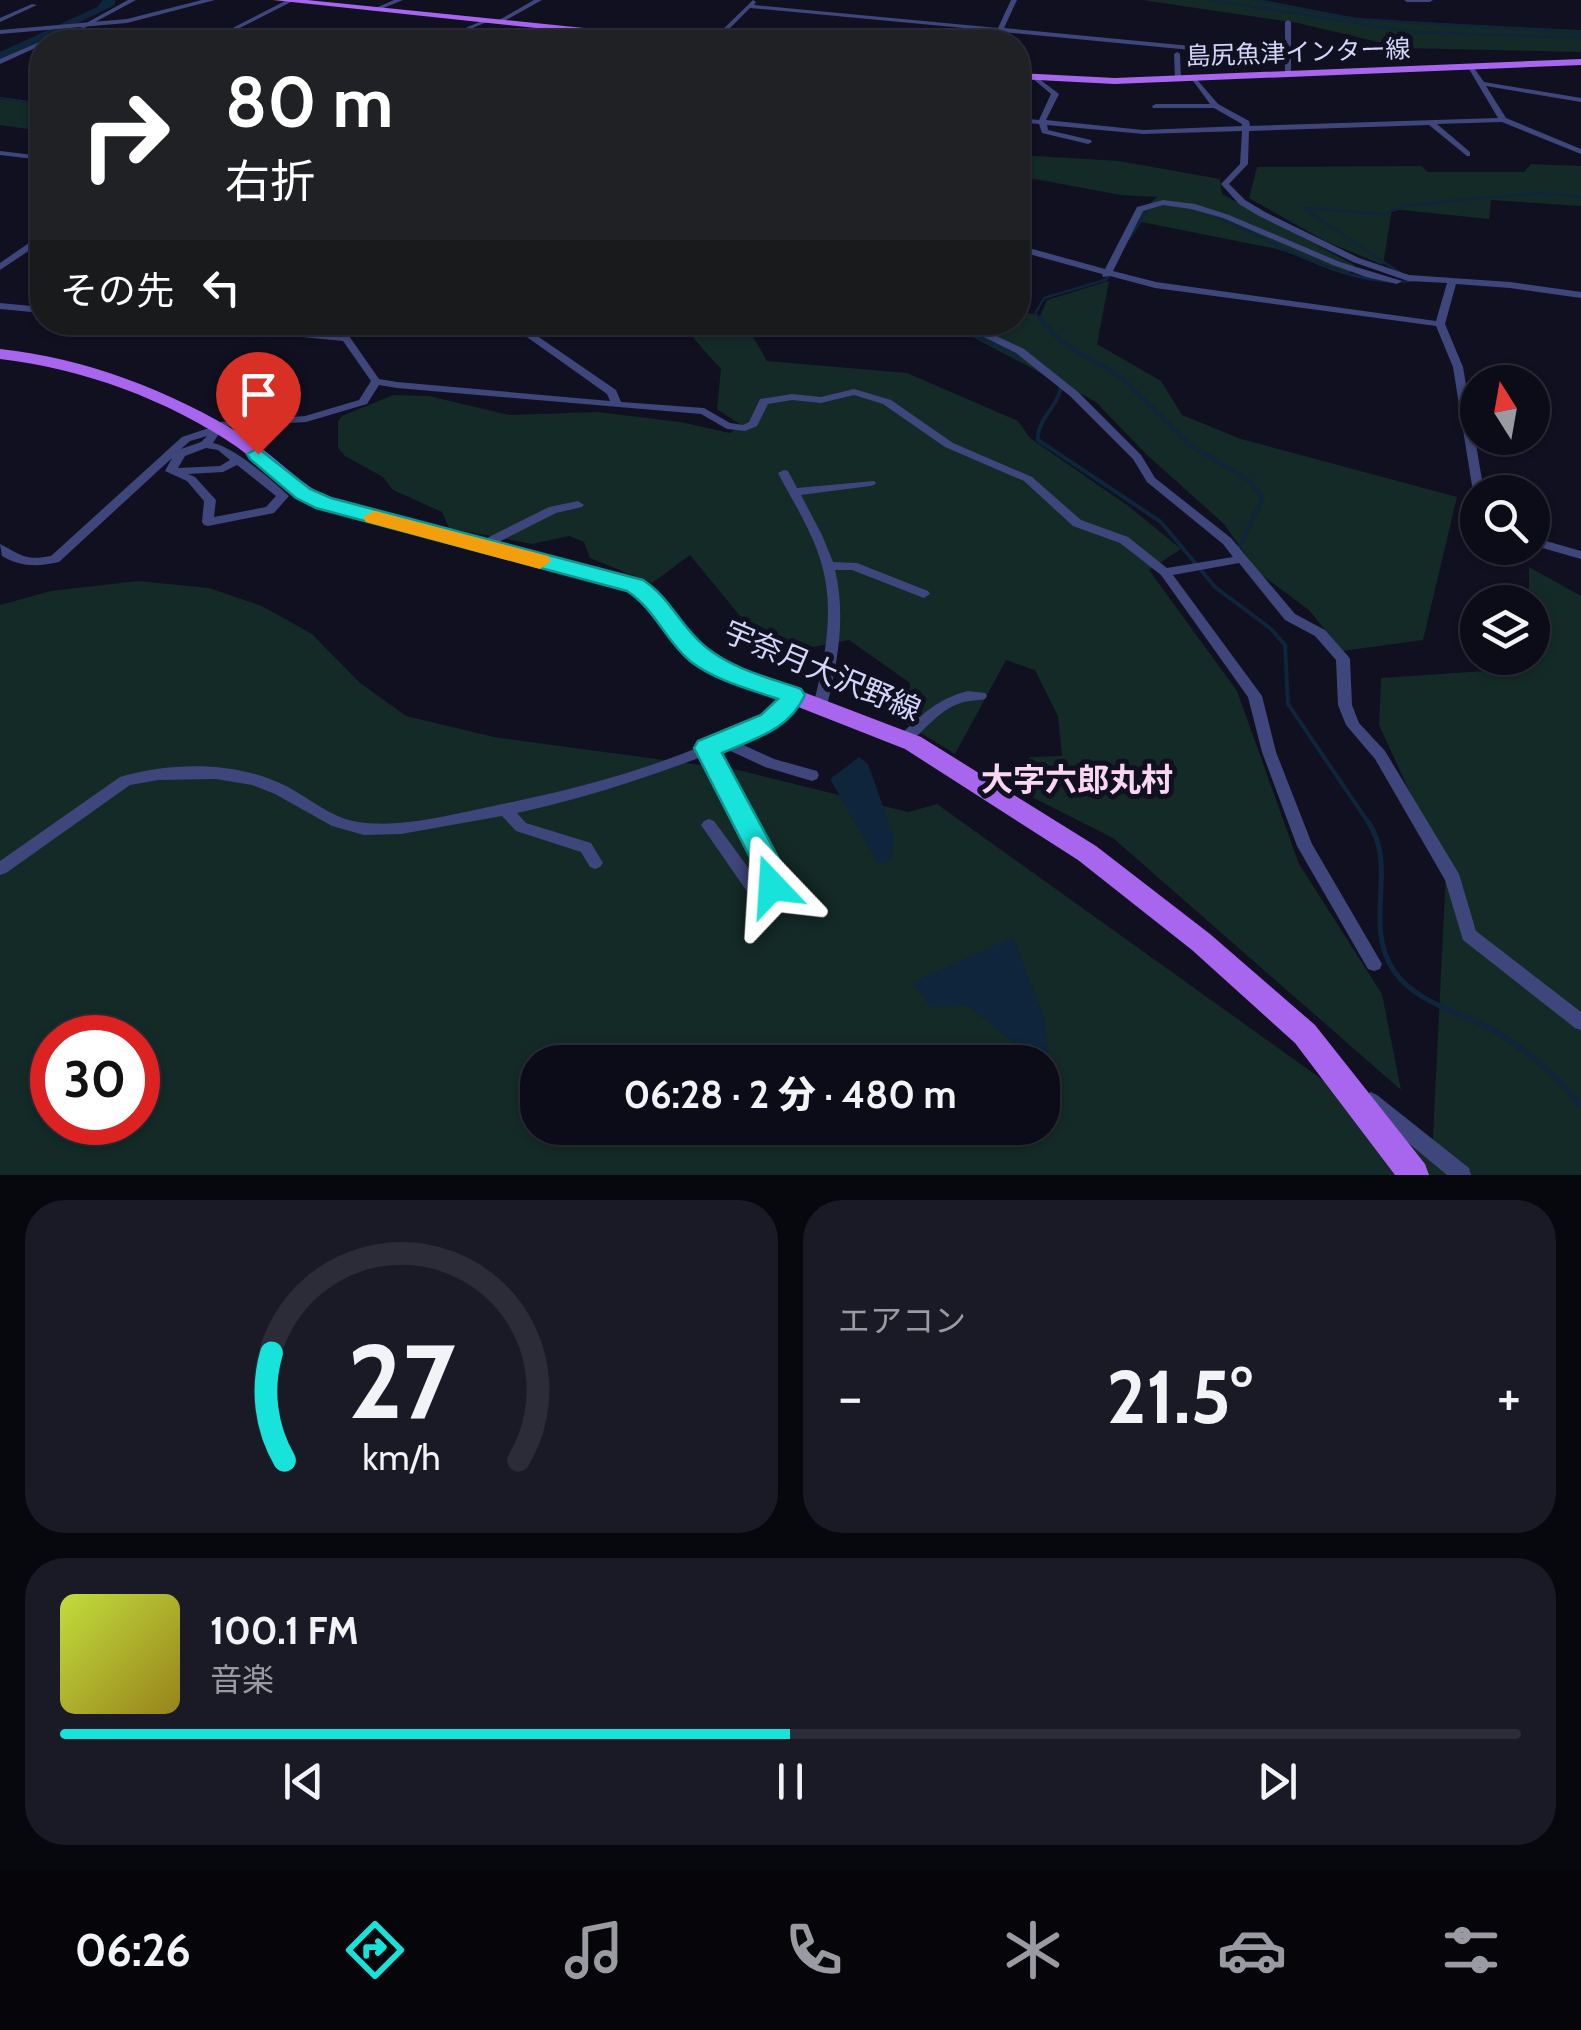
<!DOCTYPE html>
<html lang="ja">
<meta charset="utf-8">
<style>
:root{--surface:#0c0c19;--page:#1a1a26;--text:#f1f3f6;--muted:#9a9ba2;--line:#2c2c38;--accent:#17e3db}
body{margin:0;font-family:Cabin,"Noto Sans JP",sans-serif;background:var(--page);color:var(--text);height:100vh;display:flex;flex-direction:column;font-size:38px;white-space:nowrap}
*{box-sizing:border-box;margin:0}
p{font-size:32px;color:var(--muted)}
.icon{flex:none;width:55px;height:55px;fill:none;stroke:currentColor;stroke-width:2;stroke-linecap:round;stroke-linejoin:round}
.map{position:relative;height:1175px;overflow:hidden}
.details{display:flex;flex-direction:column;gap:25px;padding:25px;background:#07070e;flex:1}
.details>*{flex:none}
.top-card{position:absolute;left:30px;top:30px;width:1000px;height:305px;border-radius:40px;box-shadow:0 2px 8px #0004,0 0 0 2px var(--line);background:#202124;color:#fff;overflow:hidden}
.needle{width:65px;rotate:349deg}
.fabs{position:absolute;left:1460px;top:365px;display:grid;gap:20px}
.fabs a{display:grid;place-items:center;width:90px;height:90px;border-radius:50%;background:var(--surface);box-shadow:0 2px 8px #0004,0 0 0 2px var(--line);font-size:50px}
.speed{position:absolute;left:30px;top:1015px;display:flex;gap:20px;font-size:50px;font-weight:700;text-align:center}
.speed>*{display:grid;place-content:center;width:130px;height:130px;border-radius:50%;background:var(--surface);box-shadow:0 2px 8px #0004,0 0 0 2px var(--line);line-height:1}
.speed .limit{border:15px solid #d22;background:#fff;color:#111}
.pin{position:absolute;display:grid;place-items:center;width:85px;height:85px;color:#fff;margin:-102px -42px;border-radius:50% 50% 50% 0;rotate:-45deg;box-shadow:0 0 10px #0007}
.pin .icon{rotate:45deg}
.me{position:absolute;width:110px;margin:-55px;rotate:340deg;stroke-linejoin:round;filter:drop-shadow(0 0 8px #0008)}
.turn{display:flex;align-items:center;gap:35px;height:210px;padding:0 30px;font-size:45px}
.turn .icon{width:130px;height:130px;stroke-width:2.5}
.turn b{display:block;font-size:70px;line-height:85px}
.then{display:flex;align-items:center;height:95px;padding:0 30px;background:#0003;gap:20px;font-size:38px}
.big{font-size:75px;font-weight:800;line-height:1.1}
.details .card{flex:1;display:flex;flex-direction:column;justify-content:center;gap:15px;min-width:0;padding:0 35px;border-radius:40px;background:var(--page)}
.details .dial{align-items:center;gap:0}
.dial svg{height:260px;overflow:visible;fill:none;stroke:var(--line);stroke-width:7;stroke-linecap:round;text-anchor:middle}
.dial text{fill:var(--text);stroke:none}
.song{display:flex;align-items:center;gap:30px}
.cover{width:120px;height:120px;border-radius:15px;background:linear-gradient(135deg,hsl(70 70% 55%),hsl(50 70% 35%))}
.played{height:10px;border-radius:5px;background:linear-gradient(90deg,var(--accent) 50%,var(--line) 50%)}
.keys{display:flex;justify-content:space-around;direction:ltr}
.heat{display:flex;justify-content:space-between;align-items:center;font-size:55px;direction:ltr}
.details .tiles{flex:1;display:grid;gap:25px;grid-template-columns:1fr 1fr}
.card:last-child{grid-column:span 2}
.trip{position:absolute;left:520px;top:1045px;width:540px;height:100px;border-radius:40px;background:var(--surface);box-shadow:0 2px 8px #0004,0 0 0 2px var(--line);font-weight:800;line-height:100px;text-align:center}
.tab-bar{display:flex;height:160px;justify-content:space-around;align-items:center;background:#05050a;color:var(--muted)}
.tab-bar .icon{width:70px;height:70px}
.tab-bar .on{color:var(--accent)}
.tab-bar b{font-size:45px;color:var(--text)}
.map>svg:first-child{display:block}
</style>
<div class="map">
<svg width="1581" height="1175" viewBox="0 0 1581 1175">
<rect width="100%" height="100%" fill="#101021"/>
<!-- green -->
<path fill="#132a26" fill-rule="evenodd" d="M1142 0H1264L1360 19 1581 30V52L1403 48 1298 23Z
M0 99 42 105V131L0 125Z
M1018 155 1119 161 1220 179 1222 194 1354 265 1349 273 1277 249 1132 220 1157 197 1121 195 1018 176Z
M1531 164 1581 166V206L1491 200 1489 219 1392 209 1383 265 1325 241 1249 198 1257 167 1421 166 1428 172H1524Z
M1109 281 1097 344 1161 381 1182 415 1241 439 1457 497 1423 640 1342 651 1309 610 1258 572 1224 524 1146 454 1096 402 946 323 1018 322V310L1040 316 1047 300Z
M690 322 745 323 767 361 907 373 1018 421 1030 438 1127 505 1181 549 1149 570 1237 691 1299 864 1382 994 1401 1090 1113 838 1018 790 1030 757 1062 756 1058 716 1035 670 1006 660 955 754 906 724 910 683 849 640 803 649 740 616 690 555 652 583 590 558 584 542 569 536 532 544 449 528 442 512 393 490 383 477 345 456 338 448V421L342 416 393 395 429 396 509 415 598 412 680 422 730 433 741 425 717 409 721 369 694 339Z
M1529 567 1581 596V1175H0V605L51 591 138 581 209 588 262 606 312 634 359 682 406 716 494 737 738 770 908 812 937 804 1432 1158 1446 871 1379 725 1381 678 1530 668 1532 602H1529ZM52 1038H138V1122H52ZM538 1062H1042V1128H538Z"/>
<!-- water -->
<path fill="#0e253b" d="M859 757 868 764 894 837 892 859 879 865 830 779Z
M1013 937 1045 1021 1049 1057 1038 1062 968 1006 931 1007 912 983Z"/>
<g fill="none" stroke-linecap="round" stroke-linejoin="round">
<!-- stream-far2 -->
<path stroke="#0e253b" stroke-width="2.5" d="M1211 0 1415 32 1581 38
M1254 0 1356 19 1581 33
M0 98 42 104
M1210 214C1271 240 1344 288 1412 281L1303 208 1383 214 1406 206 1469 199 1547 193 1581 197
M1129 239 1148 209
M1042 321 1035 314 1044 298 1105 280 1111 274"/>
<!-- stream-far1 -->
<path stroke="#0e253b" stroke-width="4" d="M1040 319 1062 342 1122 378 1189 444 1251 482 1263 498 1238 549
M944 322 1021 356
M1061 386C1059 406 1036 420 1038 440L1161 522 1215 587 1271 629 1285 645 1288 704 1370 825"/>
<!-- stream -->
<path stroke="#0e253b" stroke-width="5" d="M1368 822C1399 867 1362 924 1394 971 1416 1003 1460 1012 1493 1030 1527 1050 1557 1076 1581 1106"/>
<!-- river -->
<path fill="#0e253b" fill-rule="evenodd" d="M103 0H115V5L0 61V52L97 7Z"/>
<!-- minor -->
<path fill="#3f467b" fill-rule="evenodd" d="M128 0H136L84 28 79 27Z
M287 0 293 1 212 42H205Z
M394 0H403L376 11 371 10Z
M534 0H542L499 24 494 23Z
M753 0 756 2 754 5 998 28 1011 0H1017L1004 28 1285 55V22L1288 20 1291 22V75L1288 77 1285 75V59L1002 32 997 42H991L996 31 750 8 716 42H710Z
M1404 0H1433L1430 2H1407Z
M32 4 37 5 0 22V18Z
M482 21 487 22 439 42H432Z
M42 41 47 42H42V45L0 64V59Z
M1177 52 1180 54 1181 79 1178 81 1175 79 1174 54Z
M1472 67 1474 68 1484 82 1581 98V102L1486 86 1506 118 1581 149V154L1502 122 1437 124 1470 152V156H1467L1429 125 1249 131 1248 164 1229 184 1245 200 1265 212 1359 258 1409 275 1510 282 1581 292V298L1510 288 1456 284 1445 324 1463 367 1484 492H1478V495L1473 492 1453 367 1436 326 1155 288 1110 276 1103 277 1102 274 1018 251V245L1105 269 1137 207 1163 200 1195 204 1229 215 1340 262 1402 281 1397 284 1366 277 1333 265 1223 218 1191 209 1163 205 1143 211 1113 271 1156 282 1436 321 1447 283 1408 281 1353 262 1259 216 1239 204 1221 184 1240 164 1242 131 1143 134 1047 125 1048 130 1091 140 1092 142 1088 144 1042 133 1039 124 1018 122V118L1039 120 1051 94 1032 78V76L1034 75 1059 94 1046 120 1143 130 1242 126V124L1214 108H1153L1152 106 1156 104H1210L1191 78 1194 76 1218 104 1249 121 1250 126 1498 118 1469 69Z
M0 151 42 156V160L0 155Z
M39 236H42V242L0 270V263Z
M0 303 42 307V313L0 309Z
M176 322H215L349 336 379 379 397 382 610 401 607 394 506 322H517L616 390 621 402 704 408 730 423 743 425 749 422 760 399 792 394 821 397 854 389 891 400 953 443 1032 477 1081 520 1128 537 1167 568 1233 557 1223 544 1147 482 1133 459 1070 396 1016 353 954 322H967L1024 349 1078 392 1141 455 1155 478 1231 538 1295 614 1325 630 1348 656 1350 659 1352 705 1359 723 1385 751 1459 874 1476 931 1581 1012V1030L1575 1028 1463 940 1445 880 1375 759 1346 725 1338 705 1336 660 1315 636 1285 620 1239 563 1173 575 1262 696 1276 752 1312 844 1382 964 1380 969 1374 971 1368 969 1297 846 1262 752 1248 697 1161 575 1120 543 1073 526 1024 481 945 447 883 404 854 395 821 403 792 400 768 404 757 426 745 431 727 429 701 414 397 388 379 385 367 404 306 422 221 427 222 429 213 443C235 448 271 479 289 496L274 513 208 526 204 525 202 522 204 501 187 481 165 471 172 458 59 562C38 567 20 567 2 556L0 544C22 555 24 561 51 556L182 437 209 428 204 427 203 425 204 423 305 416 359 400 371 381 343 341 180 325ZM207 436 201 442 181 449 190 441ZM206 448 218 450 230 460 220 466 178 468 185 456ZM237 465 276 496 266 507 214 517 216 500 195 477 188 474 223 472Z
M784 470 788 471 797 488 874 481 876 483 874 485 870 486 801 495 822 535 833 562 857 563 928 591 930 594 924 598 852 570H835C846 616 838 660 827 706L825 710H815L813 706C826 655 837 602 817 550 807 523 791 498 778 473Z
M578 501 584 505 582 507 556 513 487 548 483 549 477 545 479 542 549 507Z
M1532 537 1581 551V559L1532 545Z
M792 690 797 692 799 695 797 698 773 722 737 742 774 759 817 771 819 775 817 779 812 781 765 767 724 748 716 751 781 875 778 891C769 894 757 896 748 893L701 825 704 821 709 819 714 821 758 881 765 880V875L704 756C643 779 581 799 517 813L526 823 591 843 603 863 600 867 595 869 590 867 581 852 516 831 502 816 401 834 364 835 332 826 275 794 252 785 216 779 158 780 130 785 6 873 0 875V861L120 777C171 762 235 761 284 785 308 797 331 818 358 822 397 828 441 817 479 809 573 790 678 765 759 717 770 711 778 700 787 692Z
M968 691 985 693 987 696 985 699C976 701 967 700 958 704 939 711 925 729 910 743H900L898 739 900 735C921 715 939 698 968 691Z
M1371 1092 1377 1095 1469 1168 1471 1175H1447L1365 1107 1362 1101 1365 1095Z"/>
<!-- tertiary -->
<path fill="#3f467b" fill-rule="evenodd" d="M202 0H215L127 23 0 34V30L127 19Z"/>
<!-- primary -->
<path fill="#a866ef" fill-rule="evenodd" d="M273 0H307L692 39 697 42H666Z
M1581 59V65L1115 84 1018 79V73L1115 78Z
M0 349C85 358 171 391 244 436 274 455 297 482 330 499L642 580C668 599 666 607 685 628 698 643 713 654 730 664L921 737 1096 846 1210 934 1315 1025 1425 1164 1429 1175H1395L1295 1043 1192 950 1078 860 905 749 714 674C698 664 683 654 670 638 652 617 654 608 628 590L316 507C286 491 264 466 237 447 169 400 81 368 0 359Z"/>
</g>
<!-- route -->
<path fill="#17e3db" stroke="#0f948e" stroke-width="2.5" d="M258 448 310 489 331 498 643 580C671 598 681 628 707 648 733 669 770 678 801 689L805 695C789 730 756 738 722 753L787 874 782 894 772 898 762 894 759 875 694 748 698 741 761 715 778 699C749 689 714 680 690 661 664 639 656 610 627 591L316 508 296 498 250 459 247 454Z"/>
<!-- slow -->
<path fill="#f59e0b" d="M374 511 548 556 551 561 540 569 366 522 363 517Z"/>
<g text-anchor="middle" stroke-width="10" stroke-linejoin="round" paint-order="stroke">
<!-- far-street labels -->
<g font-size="25" fill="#d4d5fb" stroke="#101021">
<text transform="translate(1298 52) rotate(-2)" y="9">島尻魚津インター線</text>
</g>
<!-- street labels -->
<g font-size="30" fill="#d4d5fb" stroke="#101021">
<text transform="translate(822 671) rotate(23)" y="10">宇奈月大沢野線</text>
</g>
<!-- neighbourhood labels -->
<g font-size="32" font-weight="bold" fill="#fbd6f3" stroke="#101021">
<text x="1077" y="791">大字六郎丸村</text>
</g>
</g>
</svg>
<div class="fabs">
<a><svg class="needle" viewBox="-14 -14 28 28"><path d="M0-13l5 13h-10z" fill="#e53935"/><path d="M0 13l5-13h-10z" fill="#9a9ba2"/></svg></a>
<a><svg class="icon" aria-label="search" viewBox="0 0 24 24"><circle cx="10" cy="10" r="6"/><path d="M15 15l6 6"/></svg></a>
<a><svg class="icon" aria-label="layers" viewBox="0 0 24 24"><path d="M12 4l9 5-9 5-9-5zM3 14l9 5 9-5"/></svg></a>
</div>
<div class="speed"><div class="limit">30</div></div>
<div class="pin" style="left:258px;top:454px;background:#d93025"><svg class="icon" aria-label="arrive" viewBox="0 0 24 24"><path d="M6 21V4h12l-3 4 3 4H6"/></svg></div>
<svg class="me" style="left:772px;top:886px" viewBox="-20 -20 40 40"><path d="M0-17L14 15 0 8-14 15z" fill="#17e3db" stroke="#fff" stroke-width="4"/></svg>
<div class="trip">06:28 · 2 分 · 480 m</div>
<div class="top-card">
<div class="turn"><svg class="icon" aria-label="right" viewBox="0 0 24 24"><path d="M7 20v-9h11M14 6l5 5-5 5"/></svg><div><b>80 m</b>右折</div></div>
<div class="then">その先<svg class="icon" aria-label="left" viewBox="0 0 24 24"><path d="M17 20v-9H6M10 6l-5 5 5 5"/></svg></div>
</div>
</div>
<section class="details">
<div class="tiles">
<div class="card dial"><svg viewBox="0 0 100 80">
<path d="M14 69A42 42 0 1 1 86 69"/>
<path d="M14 69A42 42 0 0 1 10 36" stroke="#17e3db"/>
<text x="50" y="56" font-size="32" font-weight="700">27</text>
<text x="50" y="72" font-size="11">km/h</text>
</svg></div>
<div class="card"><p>エアコン</p>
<div class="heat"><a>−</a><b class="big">21.5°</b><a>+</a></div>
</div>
<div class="card">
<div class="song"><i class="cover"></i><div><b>100.1 FM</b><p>音楽</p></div></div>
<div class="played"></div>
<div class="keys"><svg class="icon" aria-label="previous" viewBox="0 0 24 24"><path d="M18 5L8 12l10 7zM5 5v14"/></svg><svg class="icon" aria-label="pause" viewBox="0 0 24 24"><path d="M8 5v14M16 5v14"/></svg><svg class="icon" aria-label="next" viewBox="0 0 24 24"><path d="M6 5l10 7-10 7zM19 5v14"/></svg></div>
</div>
</div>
</section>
<nav class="tab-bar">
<b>06:26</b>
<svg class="icon on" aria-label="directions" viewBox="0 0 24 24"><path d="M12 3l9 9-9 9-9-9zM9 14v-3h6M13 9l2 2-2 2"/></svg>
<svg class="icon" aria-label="music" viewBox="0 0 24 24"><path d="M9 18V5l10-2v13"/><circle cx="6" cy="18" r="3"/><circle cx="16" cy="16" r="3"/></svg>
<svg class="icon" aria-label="phone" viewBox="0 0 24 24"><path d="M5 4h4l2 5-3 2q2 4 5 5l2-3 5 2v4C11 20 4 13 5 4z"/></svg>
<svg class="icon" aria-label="climate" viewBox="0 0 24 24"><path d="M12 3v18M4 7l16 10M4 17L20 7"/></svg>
<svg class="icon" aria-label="car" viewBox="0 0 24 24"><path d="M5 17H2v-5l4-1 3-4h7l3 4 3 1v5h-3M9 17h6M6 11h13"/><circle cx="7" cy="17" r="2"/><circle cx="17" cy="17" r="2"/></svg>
<svg class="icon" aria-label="filters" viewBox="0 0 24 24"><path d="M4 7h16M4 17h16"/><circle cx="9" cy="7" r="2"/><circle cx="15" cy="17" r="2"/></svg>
</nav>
